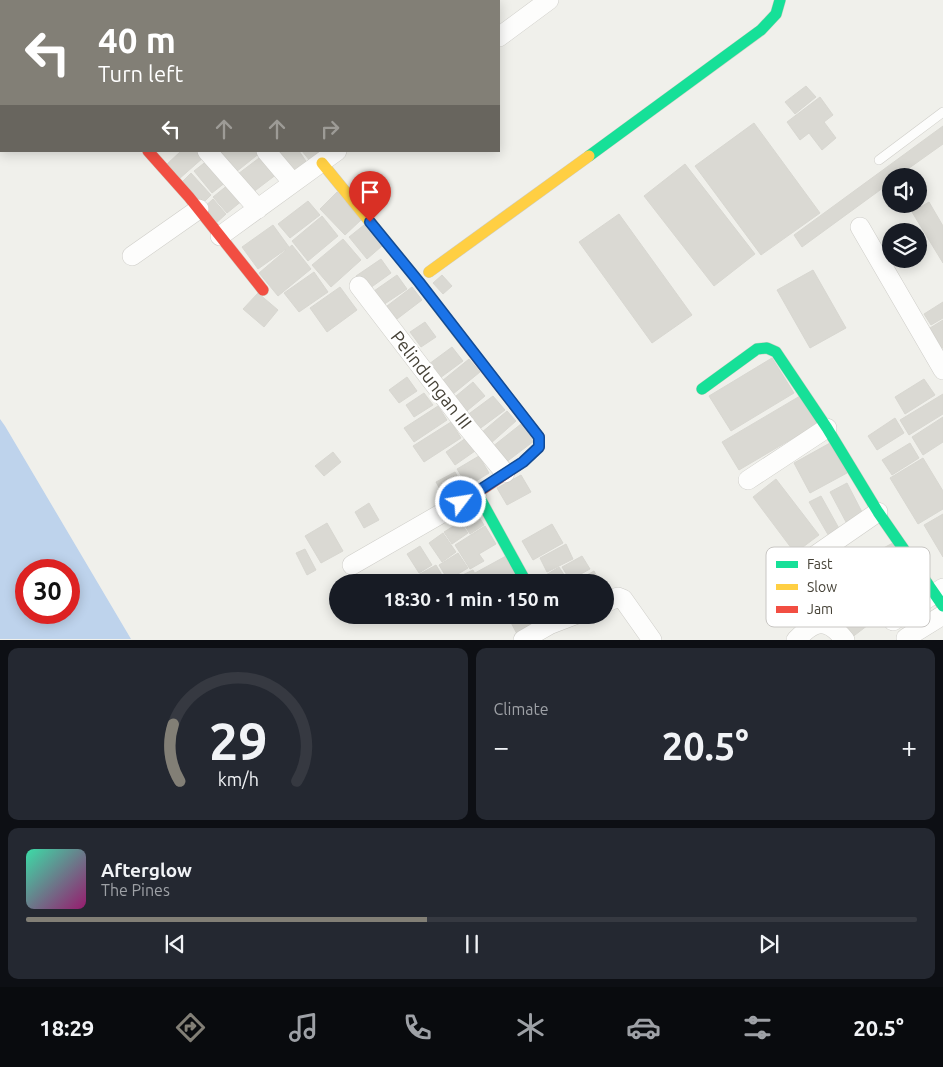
<!DOCTYPE html>
<meta charset="utf-8">
<style>
:root{--surface:#171b24;--page:#242831;--text:#f1f3f6;--muted:#9ea1a6;--line:#363941;--accent:#827f76}
body{margin:0;font-family:Ubuntu,sans-serif;background:var(--page);color:var(--text);height:100vh;display:flex;flex-direction:column;font-size:19px;white-space:nowrap}
*{box-sizing:border-box;margin:0}
p{font-size:16px;color:var(--muted)}
.icon{flex:none;width:28px;height:28px;fill:none;stroke:currentColor;stroke-width:2;stroke-linecap:round;stroke-linejoin:round}
.map{position:relative;height:640px;overflow:hidden}
.panel{display:flex;flex-direction:column;gap:8px;padding:8px;background:#0d0f14;flex:1}
.panel>*{flex:none}
.guide{position:absolute;left:0px;top:0px;width:500px;height:152px;box-shadow:0 2px 12px #0003;background:#827f76;color:#fff;overflow:hidden}
.fabs{position:absolute;left:882px;top:168px;display:grid;gap:10px}
.fabs a{display:grid;place-items:center;width:45px;height:45px;border-radius:50%;background:var(--surface);box-shadow:0 2px 12px #0003;font-size:25px}
.speed{position:absolute;left:15px;top:559px;display:flex;gap:10px;font-size:25px;font-weight:700;text-align:center}
.speed>*{display:grid;place-content:center;width:65px;height:65px;border-radius:50%;background:var(--surface);box-shadow:0 2px 12px #0003;line-height:1}
.speed .limit{border:8px solid #d22;background:#fff;color:#111}
.pin{position:absolute;display:grid;place-items:center;width:42px;height:42px;color:#fff;margin:-51px -21px;border-radius:50% 50% 50% 0;rotate:-45deg;box-shadow:0 0 5px #0007}
.pin .icon{rotate:45deg}
.me{position:absolute;width:55px;margin:-28px;rotate:59deg;stroke-linejoin:round;filter:drop-shadow(0 0 4px #0008)}
.turn{display:flex;align-items:center;gap:18px;height:105px;padding:0 15px;font-size:22px}
.turn .icon{width:65px;height:65px;stroke-width:2.5}
.turn b{display:block;font-size:35px;line-height:42px}
.lanes{display:flex;align-items:center;height:48px;padding:0 15px;background:#0003;justify-content:center;gap:25px;direction:ltr}
.lanes .off{opacity:.35}
.big{font-size:38px;font-weight:700;line-height:1.1}
.panel .card{flex:1;display:flex;flex-direction:column;justify-content:center;gap:8px;min-width:0;padding:0 18px;border-radius:10px;background:var(--page)}
.panel .dial{align-items:center;gap:0}
.dial svg{height:130px;overflow:visible;fill:none;stroke:var(--line);stroke-width:7;stroke-linecap:round;text-anchor:middle}
.dial text{fill:var(--text);stroke:none}
.song{display:flex;align-items:center;gap:15px}
.cover{width:60px;height:60px;border-radius:8px;background:linear-gradient(135deg,hsl(160 70% 55%),hsl(320 70% 35%))}
.played{height:5px;border-radius:2px;background:linear-gradient(90deg,var(--accent) 45%,var(--line) 45%)}
.keys{display:flex;justify-content:space-around;direction:ltr}
.heat{display:flex;justify-content:space-between;align-items:center;font-size:28px;direction:ltr}
.panel .tiles{flex:1;display:grid;gap:8px;grid-template-columns:1fr 1fr}
.card:last-child{grid-column:span 2}
.trip{position:absolute;left:329px;top:574px;width:285px;height:50px;border-radius:25px;background:var(--surface);box-shadow:0 2px 12px #0003;font-weight:700;line-height:50px;text-align:center}
.dock{display:flex;height:80px;justify-content:space-around;align-items:center;background:#090b0e;color:var(--muted)}
.dock .icon{width:35px;height:35px}
.dock .on{color:var(--accent)}
.dock b{font-size:22px;color:var(--text)}
.map>svg:first-child{display:block}
</style>
<div class="map">
<svg width="943" height="640" viewBox="0 0 943 640">
<rect width="100%" height="100%" fill="#f0f0eb"/>
<!-- water -->
<path fill="#bed3ec" fill-rule="evenodd" d="M0 419 5 426 131 639H0ZM26 570H69V612H26Z"/>
<!-- building -->
<path fill="#dad9d3" stroke="#d8d7d1" d="M107 0H130L131 1H108Z
M144 0H167L168 1H145Z
M198 0H225L226 1H197Z
M266 0H297L298 1H267Z
M806 86 816 97 795 114 785 102Z
M820 97 833 115 824 122 836 138 822 150 809 133 800 140 787 122Z
M754 123 820 213 761 255 695 166Z
M943 126V144L898 176H891V182L802 247 794 235Z
M181 151H199L204 157 179 179 166 165Z
M217 151H260L261 152 231 176Z
M275 151H299L310 167 294 178Z
M302 151H328L314 166Z
M267 152 281 171 248 196 234 177Z
M208 160 226 182 212 193 194 171Z
M685 164 755 254 714 286 644 196Z
M191 173 211 195 201 205 181 183Z
M229 184 243 200 227 213 213 197Z
M337 192 362 219 345 235 320 209Z
M213 199 226 214 214 225 201 210Z
M308 201 320 215 290 238 278 224Z
M929 202 943 226V263L912 212Z
M619 214 692 315 652 343 579 242Z
M322 216 338 236 308 261 292 241Z
M273 225 289 247 258 269 242 247Z
M364 225 382 246 367 259 349 237Z
M343 239 361 260 331 287 312 265Z
M292 245 311 269 278 296 259 273Z
M381 259 391 273 366 291 356 276Z
M813 270 846 328 810 348 777 290Z
M314 272 328 292 299 312 284 293Z
M397 275 407 289 383 305 374 291Z
M442 275 452 286 443 294 433 283Z
M340 287 357 310 327 332 310 308Z
M412 287 422 300 397 319 387 306Z
M258 293 278 310 264 327 243 309Z
M943 302V318L931 325 924 314Z
M943 320V348H942L930 328Z
M425 322 436 337 421 347 410 332Z
M452 347 463 361 440 378 429 364Z
M772 358 794 393 731 431 709 396Z
M469 359 480 372 453 394 442 381Z
M407 377 417 391 399 403 389 390Z
M924 379 935 395 905 414 895 397Z
M473 382 485 396 462 415 450 401Z
M424 393 433 405 414 417 406 405Z
M943 394V414L909 435 900 420Z
M493 396 505 410 478 430 466 416Z
M800 396 817 424 739 470 722 442Z
M438 406 447 420 414 442 404 428Z
M507 411 516 421 490 444 481 433Z
M943 417V442L923 455 912 437Z
M895 418 904 433 877 450 868 436Z
M451 422 461 438 424 462 413 446Z
M521 424 534 441 505 463 492 447Z
M466 438 475 451 455 465 446 452Z
M830 443 847 473 810 493 794 463Z
M910 443 919 458 892 475 882 460Z
M333 452 341 462 324 476 315 466Z
M479 456 489 473 468 486 457 469Z
M923 458 943 491V509L918 524 890 478Z
M455 472 464 488 445 498 436 482Z
M521 475 531 492 507 505 497 488Z
M776 479 819 535 795 553 753 497Z
M847 483 863 514 846 522 830 492Z
M821 496 841 532 830 538 809 502Z
M369 503 379 520 364 528 355 512Z
M476 512 484 525 470 534 462 521Z
M943 514V557L924 525Z
M460 522 468 533 452 544 444 532Z
M327 523 343 551 321 563 305 536Z
M552 524 563 543 533 560 522 541Z
M485 526 496 544 479 554 484 561 470 569 455 545Z
M443 533 456 552 442 562 429 543Z
M893 543 907 571 876 586 862 559Z
M566 544 573 559 547 572 540 558Z
M420 546 432 565 419 573 407 554Z
M305 549 316 570 307 575 296 553Z
M458 553 468 568 448 580 439 565Z
M506 556 517 577 506 582H480L475 573Z
M582 556 590 569 570 580 562 567Z
M436 565 446 582H423L418 575Z
M559 567 568 581 544 582 541 578Z
M473 570 479 582H451L450 581Z
M594 571 600 582H582L580 579Z
M862 610 872 622 851 638 841 626Z
M507 615H536L539 622 517 634Z"/>
<g fill="none" stroke-linecap="round" stroke-linejoin="round">
<defs>
<path id="lane" d="M879 160 943 112"/>
<path id="street" d="M76 0 77 1
M137 0 138 1
M241 0 243 1
M499 37 549 0
M207 151 258 209
M266 151 293 183
M860 227 943 370
M220 236 337 151
M132 256 199 209
M359 286 467 427 505 473
M748 480 827 428
M807 561 878 512
M352 565 477 493
M605 603 618 597 623 599 652 640
M893 621 943 588
M549 625 575 615
M906 638 943 615
M523 640 549 625 543 615
M796 640C815 620 826 617 845 640"/>
<path id="fast" d="M589 156 761 30 776 14 780 0
M702 389 757 349 767 348 776 352 827 428 878 512 943 606
M483 489 477 493 526 582"/>
<path id="slow" d="M322 163 419 282 465 342
M429 272 589 156"/>
<path id="jam" d="M148 151 189 197 263 290
M465 342 539 437V447L523 462 483 489"/>
</defs>
<!-- lane casing -->
<use href="#lane" stroke="#cecdc8" stroke-width="10"/>
<!-- street casing -->
<use href="#street" stroke="#cecdc8" stroke-width="20"/>
<!-- fast casing -->
<use href="#fast" stroke="#cecdc2" stroke-width="12"/>
<!-- slow casing -->
<use href="#slow" stroke="#cecdc2" stroke-width="12"/>
<!-- jam casing -->
<use href="#jam" stroke="#cecdc2" stroke-width="12"/>
<!-- lane -->
<use href="#lane" stroke="#fdfdfc" stroke-width="9"/>
<!-- street -->
<use href="#street" stroke="#fdfdfc" stroke-width="19"/>
<!-- fast -->
<use href="#fast" stroke="#16e098" stroke-width="11"/>
<!-- slow -->
<use href="#slow" stroke="#ffcf43" stroke-width="11"/>
<!-- jam -->
<use href="#jam" stroke="#f24e42" stroke-width="11"/>
</g>
<g fill="none" stroke-linecap="round" stroke-linejoin="round">
<defs>
<path id="route" d="M370 222 419 282 539 437V447L523 462 461 502"/>
</defs>
<!-- route casing -->
<use href="#route" stroke="#114b97" stroke-width="12"/>
<!-- route -->
<use href="#route" stroke="#1a73e8" stroke-width="9"/>
</g>
<g text-anchor="middle" stroke-width="5" stroke-linejoin="round" paint-order="stroke">
<!-- street labels -->
<g font-size="18" fill="#464237" stroke="#fff">
<text transform="translate(431 380) rotate(52)" y="6">Pelindungan III</text>
</g>
</g>
<!-- legend -->
<rect x="766" y="547" width="164" height="80" rx="8" fill="#fff" stroke="#c8c6c3" stroke-width="1"/>
<rect x="776" y="561" width="22" height="7" fill="#16e098"/>
<rect x="776" y="584" width="22" height="6" fill="#ffcf43"/>
<rect x="776" y="606" width="22" height="7" fill="#f24e42"/>
<g font-size="14" fill="#464237">
<text x="807" y="569">Fast</text>
<text x="807" y="592">Slow</text>
<text x="807" y="614">Jam</text>
</g>
</svg>
<div class="fabs">
<a><svg class="icon" aria-label="sound" viewBox="0 0 24 24"><path d="M4 9h4l5-4v14l-5-4H4zM17 9q2 3 0 6"/></svg></a>
<a><svg class="icon" aria-label="layers" viewBox="0 0 24 24"><path d="M12 4l9 5-9 5-9-5zM3 14l9 5 9-5"/></svg></a>
</div>
<div class="speed"><div class="limit">30</div></div>
<div class="pin" style="left:370px;top:222px;background:#d93025"><svg class="icon" aria-label="arrive" viewBox="0 0 24 24"><path d="M6 21V4h12l-3 4 3 4H6"/></svg></div>
<svg class="me" style="left:461px;top:502px" viewBox="-20 -20 40 40"><circle r="17" fill="#1a73e8" stroke="#fff" stroke-width="3"/><path d="M0-11L8 9 0 5-8 9z" fill="#fff"/></svg>
<div class="trip">18:30 · 1 min · 150 m</div>
<div class="guide">
<div class="turn"><svg class="icon" aria-label="left" viewBox="0 0 24 24"><path d="M17 20v-9H6M10 6l-5 5 5 5"/></svg><div><b>40 m</b>Turn left</div></div>
<div class="lanes"><svg class="icon" aria-label="left" viewBox="0 0 24 24"><path d="M17 20v-9H6M10 6l-5 5 5 5"/></svg><svg class="icon off" aria-label="ahead" viewBox="0 0 24 24"><path d="M12 20V5M6 11l6-6 6 6"/></svg><svg class="icon off" aria-label="ahead" viewBox="0 0 24 24"><path d="M12 20V5M6 11l6-6 6 6"/></svg><svg class="icon off" aria-label="right" viewBox="0 0 24 24"><path d="M7 20v-9h11M14 6l5 5-5 5"/></svg></div>
</div>
</div>
<section class="panel">
<div class="tiles">
<div class="card dial"><svg viewBox="0 0 100 80">
<path d="M14 69A42 42 0 1 1 86 69"/>
<path d="M14 69A42 42 0 0 1 10 34" stroke="#827f76"/>
<text x="50" y="56" font-size="32" font-weight="700">29</text>
<text x="50" y="72" font-size="11">km/h</text>
</svg></div>
<div class="card"><p>Climate</p>
<div class="heat"><a>−</a><b class="big">20.5°</b><a>+</a></div>
</div>
<div class="card">
<div class="song"><i class="cover"></i><div><b>Afterglow</b><p>The Pines</p></div></div>
<div class="played"></div>
<div class="keys"><svg class="icon" aria-label="previous" viewBox="0 0 24 24"><path d="M18 5L8 12l10 7zM5 5v14"/></svg><svg class="icon" aria-label="pause" viewBox="0 0 24 24"><path d="M8 5v14M16 5v14"/></svg><svg class="icon" aria-label="next" viewBox="0 0 24 24"><path d="M6 5l10 7-10 7zM19 5v14"/></svg></div>
</div>
</div>
</section>
<nav class="dock">
<b>18:29</b>
<svg class="icon on" aria-label="directions" viewBox="0 0 24 24"><path d="M12 3l9 9-9 9-9-9zM9 14v-3h6M13 9l2 2-2 2"/></svg>
<svg class="icon" aria-label="music" viewBox="0 0 24 24"><path d="M9 18V5l10-2v13"/><circle cx="6" cy="18" r="3"/><circle cx="16" cy="16" r="3"/></svg>
<svg class="icon" aria-label="phone" viewBox="0 0 24 24"><path d="M5 4h4l2 5-3 2q2 4 5 5l2-3 5 2v4C11 20 4 13 5 4z"/></svg>
<svg class="icon" aria-label="climate" viewBox="0 0 24 24"><path d="M12 3v18M4 7l16 10M4 17L20 7"/></svg>
<svg class="icon" aria-label="car" viewBox="0 0 24 24"><path d="M5 17H2v-5l4-1 3-4h7l3 4 3 1v5h-3M9 17h6M6 11h13"/><circle cx="7" cy="17" r="2"/><circle cx="17" cy="17" r="2"/></svg>
<svg class="icon" aria-label="filters" viewBox="0 0 24 24"><path d="M4 7h16M4 17h16"/><circle cx="9" cy="7" r="2"/><circle cx="15" cy="17" r="2"/></svg>
<b>20.5°</b>
</nav>
